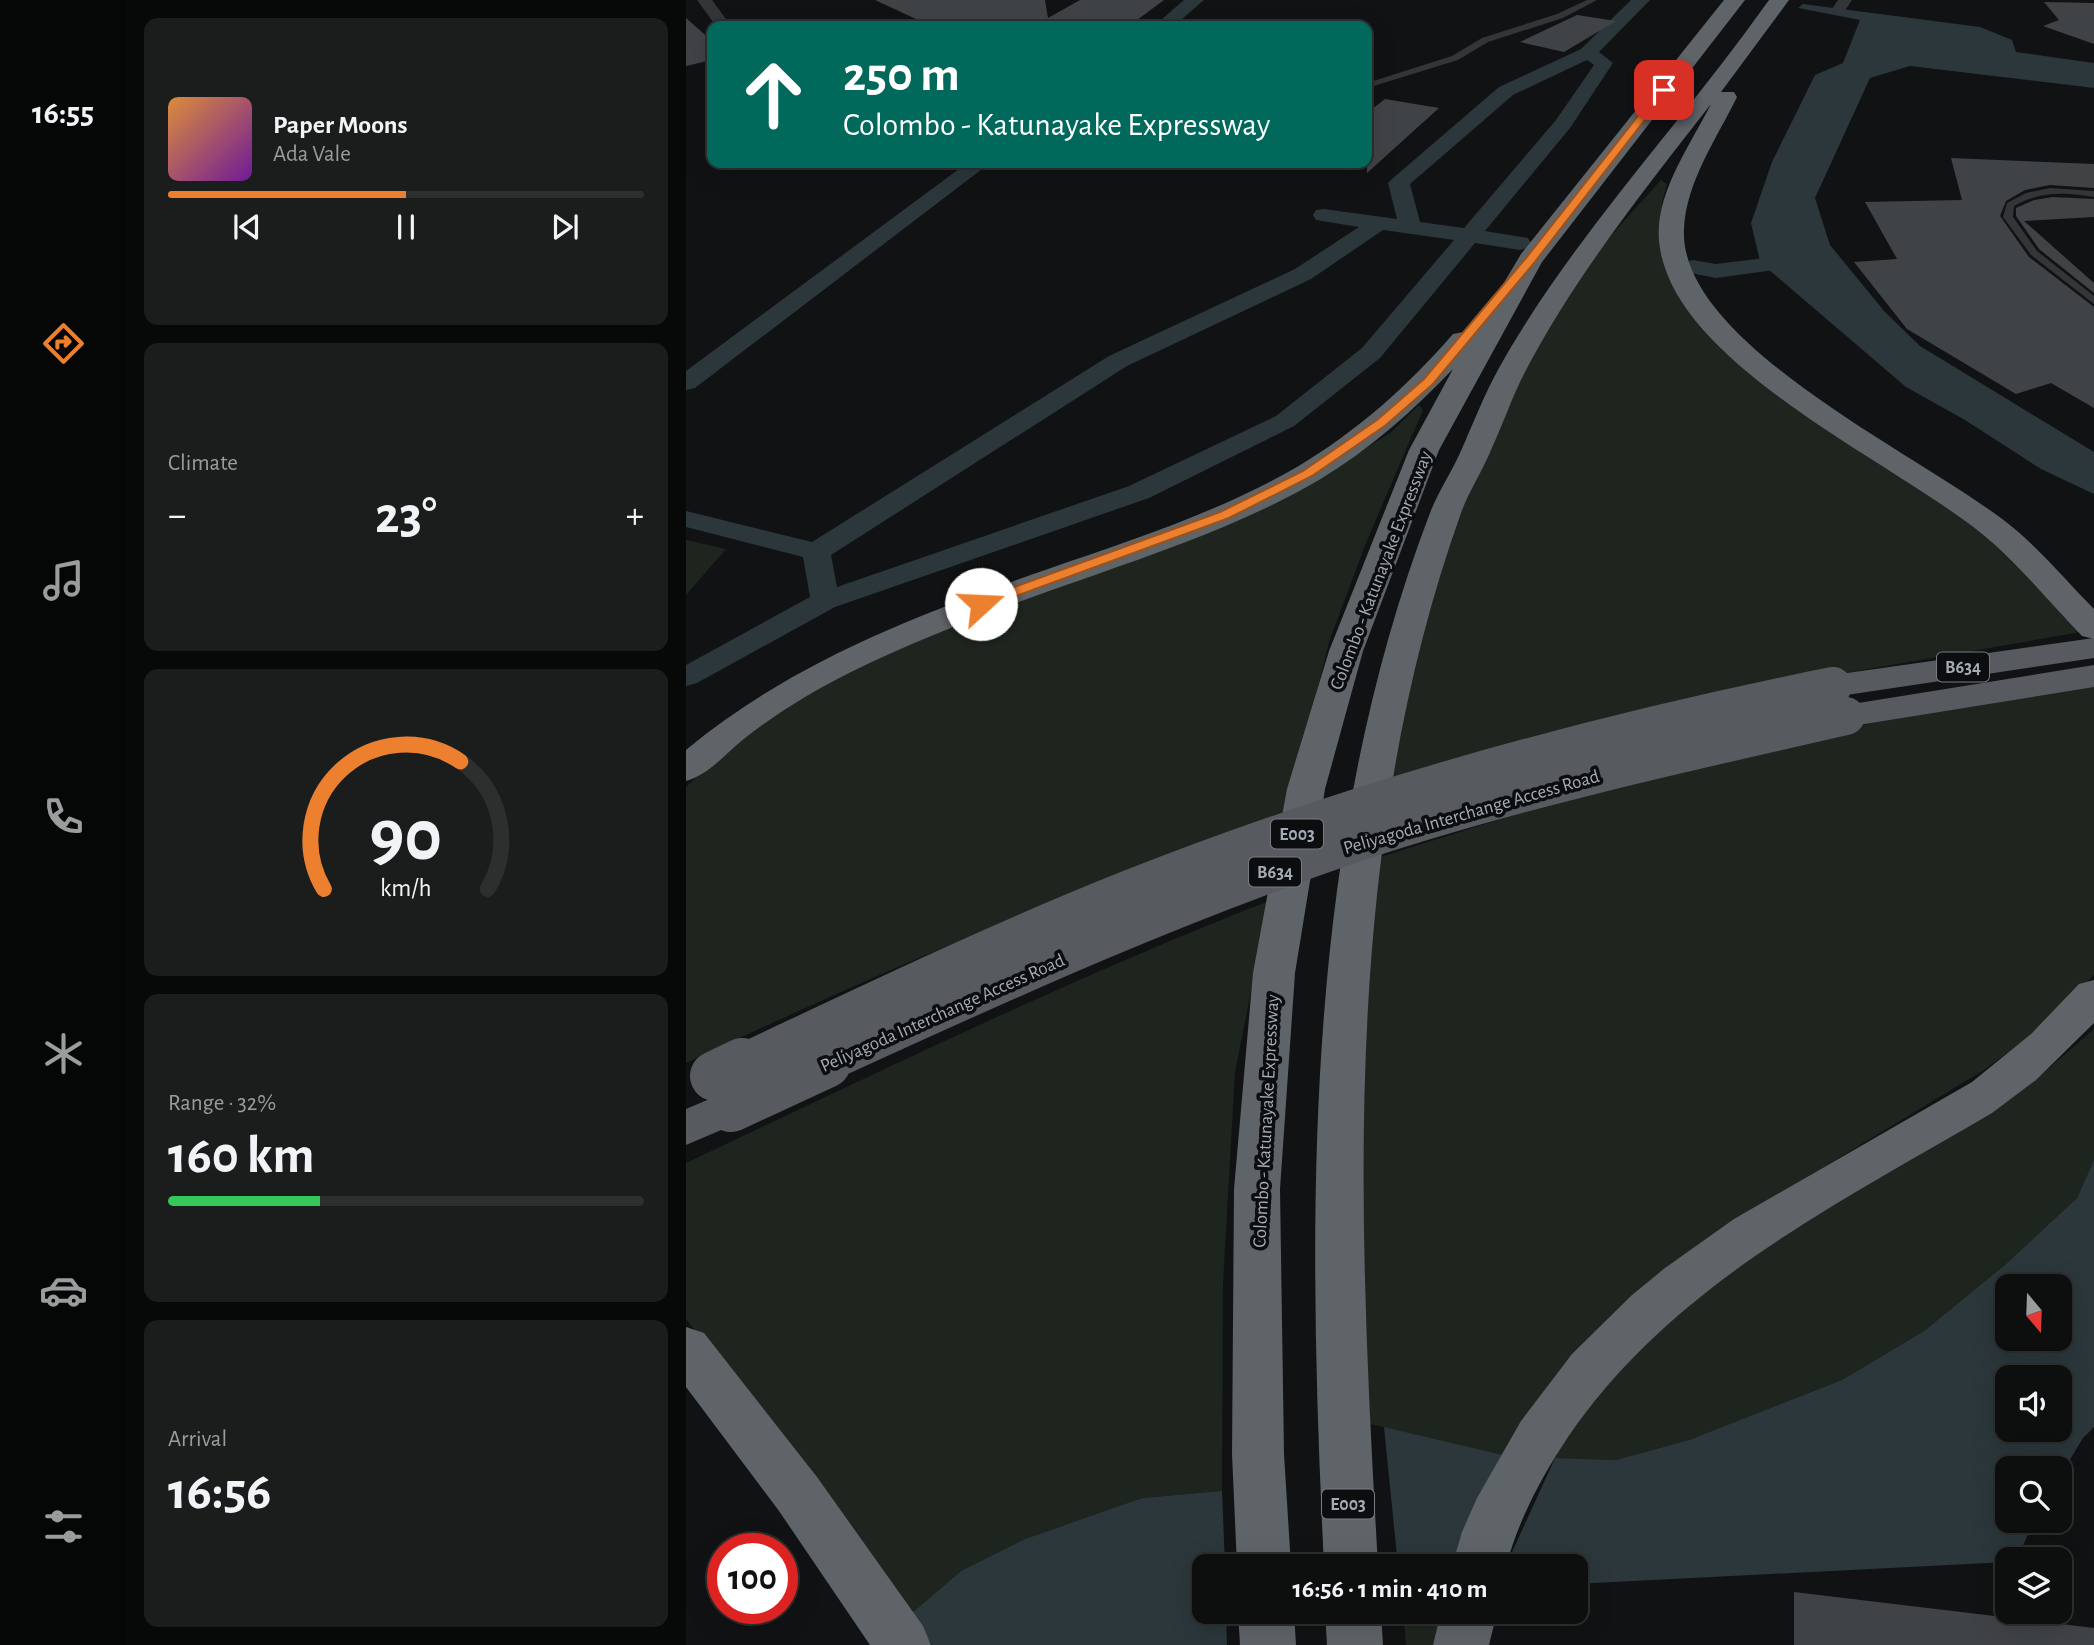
<!DOCTYPE html>
<meta charset="utf-8">
<style>
:root{--surface:#0d0e0e;--page:#1b1c1c;--text:#f1f3f6;--muted:#9a9c9e;--line:#2d2e2e;--accent:#ed802f}
body{margin:0;font-family:"Alegreya Sans",sans-serif;background:var(--page);color:var(--text);height:100vh;display:flex;flex-direction:column;font-size:26px;white-space:nowrap}
*{box-sizing:border-box;margin:0}
p{font-size:23px;color:var(--muted)}
.icon{flex:none;width:38px;height:38px;fill:none;stroke:currentColor;stroke-width:2;stroke-linecap:round;stroke-linejoin:round}
.map{position:relative;flex:1;overflow:hidden}
.side{display:flex;flex-direction:column;gap:18px;padding:18px;background:#070808;width:560px}
.side>*{flex:none}
.top-card{position:absolute;left:21px;top:21px;width:665px;height:147px;border-radius:14px;box-shadow:0 7px 28px #0002,0 0 0 2px var(--line);background:#00695c;color:#fff;overflow:hidden}
.needle{width:46px;rotate:161deg}
.buttons{position:absolute;left:1309px;top:1274px;display:grid;gap:14px}
.buttons a{display:grid;place-items:center;width:77px;height:77px;border-radius:14px;background:var(--surface);box-shadow:0 7px 28px #0002,0 0 0 2px var(--line);font-size:35px}
.speed{position:absolute;left:21px;top:1533px;display:flex;gap:14px;font-size:35px;font-weight:700;text-align:center}
.speed>*{display:grid;place-content:center;width:91px;height:91px;border-radius:50%;background:var(--surface);box-shadow:0 7px 28px #0002,0 0 0 2px var(--line);line-height:1}
.speed .limit{border:10px solid #d22;background:#fff;color:#111}
.pin{position:absolute;display:grid;place-items:center;width:60px;height:60px;color:#fff;margin:-30px;border-radius:14px;box-shadow:0 4px 10px #0006}
.me{position:absolute;width:77px;margin:-38px;rotate:70deg;stroke-linejoin:round;filter:drop-shadow(0 0 5px #0008)}
.turn{display:flex;align-items:center;gap:24px;height:147px;padding:0 21px;font-size:32px}
.turn .icon{width:91px;height:91px;stroke-width:2.5}
.turn b{display:block;font-size:49px;line-height:60px}
.big{font-size:52px;font-weight:700;line-height:1.1}
.side .tile{flex:1;display:flex;flex-direction:column;justify-content:center;gap:10px;min-width:0;padding:0 24px;border-radius:14px;background:var(--page)}
.side .dial{align-items:center;gap:0}
.dial svg{height:182px;overflow:visible;fill:none;stroke:var(--line);stroke-width:7;stroke-linecap:round;text-anchor:middle}
.dial text{fill:var(--text);stroke:none}
.song{display:flex;align-items:center;gap:21px}
.cover{width:84px;height:84px;border-radius:10px;background:linear-gradient(135deg,hsl(30 70% 55%),hsl(280 70% 35%))}
.played{height:7px;border-radius:4px;background:linear-gradient(90deg,var(--accent) 50%,var(--line) 50%)}
.keys{display:flex;justify-content:space-around;direction:ltr}
.heat{display:flex;justify-content:space-between;align-items:center;font-size:38px;direction:ltr}
.charge{height:10px;border-radius:5px;background:linear-gradient(90deg,#34c759 32%,var(--line) 0)}
.trip{position:absolute;left:506px;top:1554px;width:396px;height:70px;border-radius:14px;background:var(--surface);box-shadow:0 7px 28px #0002,0 0 0 2px var(--line);font-weight:700;line-height:70px;text-align:center}
main{display:flex;flex:1;min-height:0}
.dock{display:flex;flex-direction:column;width:126px;justify-content:space-around;align-items:center;background:#050606;color:var(--muted)}
.dock .icon{width:49px;height:49px}
.dock .selected{color:var(--accent)}
.dock b{font-size:32px;color:var(--text)}
.map>svg:first-child{display:block}
</style>
<main>
<nav class="dock">
<b>16:55</b>
<svg class="icon selected" aria-label="directions" viewBox="0 0 24 24"><path d="M12 3l9 9-9 9-9-9zM9 14v-3h6M13 9l2 2-2 2"/></svg>
<svg class="icon" aria-label="music" viewBox="0 0 24 24"><path d="M9 18V5l10-2v13"/><circle cx="6" cy="18" r="3"/><circle cx="16" cy="16" r="3"/></svg>
<svg class="icon" aria-label="phone" viewBox="0 0 24 24"><path d="M5 4h4l2 5-3 2q2 4 5 5l2-3 5 2v4C11 20 4 13 5 4z"/></svg>
<svg class="icon" aria-label="climate" viewBox="0 0 24 24"><path d="M12 3v18M4 7l16 10M4 17L20 7"/></svg>
<svg class="icon" aria-label="car" viewBox="0 0 24 24"><path d="M5 17H2v-5l4-1 3-4h7l3 4 3 1v5h-3M9 17h6M6 11h13"/><circle cx="7" cy="17" r="2"/><circle cx="17" cy="17" r="2"/></svg>
<svg class="icon" aria-label="filters" viewBox="0 0 24 24"><path d="M4 7h16M4 17h16"/><circle cx="9" cy="7" r="2"/><circle cx="15" cy="17" r="2"/></svg>
</nav>
<section class="side">
<div class="tile">
<div class="song"><i class="cover"></i><div><b>Paper Moons</b><p>Ada Vale</p></div></div>
<div class="played"></div>
<div class="keys"><svg class="icon" aria-label="previous" viewBox="0 0 24 24"><path d="M18 5L8 12l10 7zM5 5v14"/></svg><svg class="icon" aria-label="pause" viewBox="0 0 24 24"><path d="M8 5v14M16 5v14"/></svg><svg class="icon" aria-label="next" viewBox="0 0 24 24"><path d="M6 5l10 7-10 7zM19 5v14"/></svg></div>
</div>
<div class="tile"><p>Climate</p>
<div class="heat"><a>−</a><b class="big">23°</b><a>+</a></div>
</div>
<div class="tile dial"><svg viewBox="0 0 100 80">
<path d="M14 69A42 42 0 1 1 86 69"/>
<path d="M14 69A42 42 0 0 1 74 13" stroke="#ed802f"/>
<text x="50" y="56" font-size="32" font-weight="700">90</text>
<text x="50" y="72" font-size="11">km/h</text>
</svg></div>
<div class="tile"><p>Range · 32%</p><b class="big">160 km</b><div class="charge"></div></div>
<div class="tile"><p>Arrival</p><b class="big">16:56</b></div>
</section>
<div class="map">
<svg width="1408" height="1645" viewBox="0 0 1408 1645">
<rect width="100%" height="100%" fill="#111213"/>
<!-- green -->
<path fill="#1e251e" d="M975 180 981 184C944 301 1067 381 1152 435 1188 458 1223 481 1259 504 1274 513 1291 521 1304 532 1336 559 1371 601 1401 631L1142 676 695 790 718 686 784 481 865 319 919 242Z
M733 405 737 410 680 543 643 642 602 810C397 887 197 970 0 1063V787L27 761 77 721 167 667 652 466 704 433Z
M0 540 40 549 0 595Z
M1408 685V975L1358 1026 1298 1070 1047 1222 817 1455 684 1424 677 1277V1068L689 859C820 817 952 776 1085 744 1192 719 1301 703 1408 685Z
M583 901 549 1072 537 1283 536 1491 456 1498 339 1539 275 1571 226 1613 0 1319V1163C193 1072 385 978 583 901Z
M1408 1029V1160L1391 1198 1320 1264 1238 1331 1156 1380 1003 1440 930 1460 869 1458 890 1418 986 1313 1103 1231 1294 1119 1340 1088Z
M717 1612H757L751 1645H720Z"/>
<!-- water -->
<path fill="#2b373b" fill-rule="evenodd" d="M1117 4 1294 27 1326 40 1330 52 1408 63V88L1224 66 1184 78 1129 198 1144 245 1199 312 1234 346 1408 452V494L1355 469 1279 420 1220 387 1082 269 1044 273 1036 264 1074 261 1065 223 1086 162 1129 75 1157 63 1174 20 1112 8Z
M1408 1160V1427L1397 1438 1374 1476V1468H1321V1521H1348L1331 1559H1321V1562L889 1584V1566H823L826 1552 869 1458 930 1460 1003 1440 1156 1380 1238 1331 1320 1264 1391 1198ZM1321 1286H1374V1339H1321ZM1321 1377H1374V1430H1321Z
M698 1427 817 1455 771 1553 768 1566H712Z
M536 1491 539 1566H518V1612H540L541 1645H246L226 1613 275 1571 339 1539 456 1498Z"/>
<g fill="none" stroke-linecap="round" stroke-linejoin="round">
<!-- canal -->
<path fill="#2b373b" fill-rule="evenodd" d="M498 0H518L488 26H468Z
M945 0H964L913 52 927 63 884 128 799 231 842 238 845 243 842 248 834 250 789 243 694 358 608 426 463 498 149 607 11 683 0 686V665L124 597 117 557 0 527V511L126 542 423 356 609 269 673 227 630 220 627 215 630 210 638 209 711 219 702 183 706 179 813 87 895 49ZM901 60 908 65 870 120 778 228 734 222 724 184 827 95ZM697 230 768 240 676 348 590 416 443 486 151 587 145 555 441 366 625 279Z
M281 163H304L9 388 0 390V371Z
M1087 257 1095 259 1098 264 1095 269 1030 278 999 272 996 267 999 262 1007 260 1030 264Z"/>
</g>
<!-- building -->
<path fill="#404346" d="M189 0H359L362 18 394 0H478L443 26H245Z
M1358 2 1408 3V44L1357 26 1373 20Z
M891 15 930 21 878 52 834 42Z
M0 18 26 41V60L0 66Z
M699 99 753 108 681 173V113Z
M1265 158 1408 164V188L1364 185 1339 190 1320 201 1314 216 1343 257 1408 307V408L1365 383 1330 394 1221 329 1168 262 1211 259 1179 202 1276 200Z
M1367 197 1408 199V217L1338 221 1408 283V293L1353 249 1330 216V208L1348 200Z
M1108 1592 1408 1628V1645H1108Z"/>
<g fill="none" stroke-linecap="round" stroke-linejoin="round">
<!-- service -->
<path fill="#333538" fill-rule="evenodd" d="M901 0H911L877 18 802 42 772 60 681 88V83L766 56 796 38 871 14Z
M1364 188 1408 191V197C1380 192 1354 191 1328 206L1327 217 1351 251 1408 296V304L1345 255 1317 217 1321 203 1340 193Z"/>
<!-- minor -->
<path fill="#333538" fill-rule="evenodd" d="M11 0H26L45 26H30Z
M1152 0H1166L1158 12 1153 13 1146 9Z"/>
<!-- trunk -->
<path fill="#575b60" fill-rule="evenodd" d="M1408 638V658L1147 697 1134 694 1129 686 1134 678 1147 675Z
M1408 665V687L1160 727 1147 724 1142 716 1147 708 1160 705Z
M45 1090 61 1095 67 1107 61 1119 0 1145V1109Z"/>
<!-- motorway -->
<path fill="#5f6469" fill-rule="evenodd" d="M1038 0H1059L856 262 753 450 677 651 639 789 609 973 594 1189 598 1454 605 1566H551L546 1454 548 1189 567 973 601 789 643 651 723 450 767 369C727 411 683 450 633 480 563 521 485 548 409 575 325 604 242 634 163 673 127 691 91 713 59 738 40 753 24 774 0 781V750C106 662 233 614 362 569 446 540 533 512 611 467 670 432 722 386 767 334L777 332 787 335 835 254Z
M1083 0H1103L1035 92H1048L1051 97C1031 138 1000 182 998 229 992 347 1249 461 1330 530 1358 554 1382 583 1408 609V639L1396 636C1367 606 1339 572 1308 544 1221 466 985 368 973 241 969 193 1004 146 1025 104 959 189 889 276 839 372 826 397 817 424 805 450 796 472 783 491 775 513 654 852 672 1213 692 1566H638C621 1214 616 848 744 513 752 492 765 473 774 453 787 424 798 395 813 368 888 234 995 125 1083 0Z
M1408 980V1023L1350 1080 1306 1113C1151 1204 986 1285 882 1437 855 1478 833 1519 820 1566H766L776 1532 791 1498 835 1421 886 1354 946 1295 979 1268 1048 1219 1286 1082 1345 1034 1393 984Z
M0 1327 18 1333 131 1477 237 1626 245 1645H184L93 1511 0 1387Z
M552 1612H608L610 1645H554Z
M639 1612H695L697 1645H641Z
M755 1612H811L803 1645H747Z"/>
<!-- trunk-bridge-far1 -->
<path stroke="#575b60" stroke-width="38" d="M52 1065C182 1004 312 941 446 888 673 798 908 734 1147 686
M136 1065C321 980 506 896 700 833 851 785 1006 751 1160 716"/>
<!-- trunk-bridge -->
<path stroke="#575b60" stroke-width="50" d="M29 1076 56 1063
M45 1107 140 1063"/>
</g>
<!-- route -->
<path fill="#ed802f" stroke="#9a531f" stroke-width="2" d="M974 88 982 90 848 263 747 384 700 425 626 476 543 518 300 607H290V601L534 512 617 471 691 420 738 379 840 258Z"/>
<g text-anchor="middle" stroke-width="7" stroke-linejoin="round" paint-order="stroke">
<!-- shield labels -->
<g fill="#0c0d0e" stroke="#767c82" stroke-width="2">
<rect x="1251" y="652.5" width="52" height="29" rx="5"/>
<rect x="585" y="819.5" width="52" height="29" rx="5"/>
<rect x="563" y="857.5" width="52" height="29" rx="5"/>
<rect x="636" y="1489.5" width="52" height="29" rx="5"/>
</g>
<g font-size="18" font-weight="bold" fill="#a3acb3">
<text x="1277" y="673">B634</text>
<text x="611" y="840">E003</text>
<text x="589" y="878">B634</text>
<text x="662" y="1510">E003</text>
</g>
<!-- street labels -->
<g font-size="19" fill="#a3acb3" stroke="#0c0d0e">
<text transform="translate(694 570) rotate(-69)" y="7">Colombo - Katunayake Expressway</text>
<text transform="translate(785 811) rotate(-16)" y="7">Peliyagoda Interchange Access Road</text>
<text transform="translate(256 1012) rotate(-24)" y="7">Peliyagoda Interchange Access Road</text>
<text transform="translate(579 1121) rotate(-87)" y="7">Colombo - Katunayake Expressway</text>
</g>
</g>
</svg>
<div class="buttons">
<a><svg class="needle" viewBox="-14 -14 28 28"><path d="M0-13l5 13h-10z" fill="#e53935"/><path d="M0 13l5-13h-10z" fill="#9a9c9e"/></svg></a>
<a><svg class="icon" aria-label="sound" viewBox="0 0 24 24"><path d="M4 9h4l5-4v14l-5-4H4zM17 9q2 3 0 6"/></svg></a>
<a><svg class="icon" aria-label="search" viewBox="0 0 24 24"><circle cx="10" cy="10" r="6"/><path d="M15 15l6 6"/></svg></a>
<a><svg class="icon" aria-label="layers" viewBox="0 0 24 24"><path d="M12 4l9 5-9 5-9-5zM3 14l9 5 9-5"/></svg></a>
</div>
<div class="speed"><div class="limit">100</div></div>
<div class="pin" style="left:978px;top:90px;background:#d93025"><svg class="icon" aria-label="arrive" viewBox="0 0 24 24"><path d="M6 21V4h12l-3 4 3 4H6"/></svg></div>
<svg class="me" style="left:295px;top:604px" viewBox="-20 -20 40 40"><circle r="19" fill="#fff"/><path d="M0-13L10 11 0 6-10 11z" fill="#ed802f"/></svg>
<div class="trip">16:56 · 1 min · 410 m</div>
<div class="top-card">
<div class="turn"><svg class="icon" aria-label="ahead" viewBox="0 0 24 24"><path d="M12 20V5M6 11l6-6 6 6"/></svg><div><b>250 m</b>Colombo - Katunayake Expressway</div></div>
</div>
</div>
</main>
